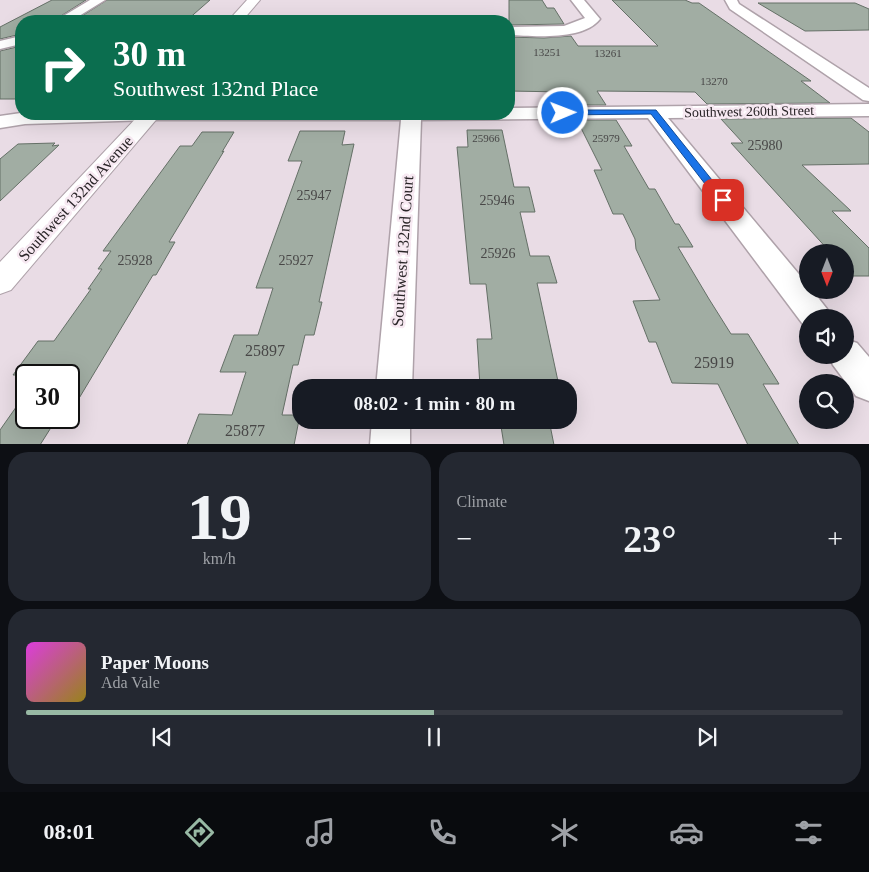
<!DOCTYPE html>
<meta charset="utf-8">
<style>
:root{--surface:#171b24;--page:#242831;--text:#f1f3f6;--muted:#9ea1a6;--line:#363941;--accent:#98b9a4}
body{margin:0;font-family:"Times New Roman",serif;background:var(--page);color:var(--text);height:100vh;display:flex;flex-direction:column;font-size:19px;white-space:nowrap}
*{box-sizing:border-box;margin:0}
p{font-size:16px;color:var(--muted)}
.icon{flex:none;width:28px;height:28px;fill:none;stroke:currentColor;stroke-width:2;stroke-linecap:round;stroke-linejoin:round}
.map{position:relative;height:444px;overflow:hidden}
.side{display:flex;flex-direction:column;gap:8px;padding:8px;background:#0d0f14;flex:1}
.side>*{flex:none}
.guide{position:absolute;left:15px;top:15px;width:500px;height:105px;border-radius:20px;box-shadow:0 5px 20px #0002;background:#0b6e4f;color:#fff;overflow:hidden}
.needle{width:32px;rotate:180deg}
.fabs{position:absolute;left:799px;top:244px;display:grid;gap:10px}
.fabs a{display:grid;place-items:center;width:55px;height:55px;border-radius:50%;background:var(--surface);box-shadow:0 5px 20px #0002;font-size:25px}
.speed{position:absolute;left:15px;top:364px;display:flex;gap:10px;font-size:25px;font-weight:700;text-align:center}
.speed>*{display:grid;place-content:center;width:65px;height:65px;border-radius:50%;background:var(--surface);box-shadow:0 5px 20px #0002;line-height:1}
.speed .limit{border:2px solid #111;border-radius:8px;background:#fff;color:#111}
.pin{position:absolute;display:grid;place-items:center;width:42px;height:42px;color:#fff;margin:-21px;border-radius:10px;box-shadow:0 2px 8px #0006}
.me{position:absolute;width:55px;margin:-28px;rotate:89deg;stroke-linejoin:round;filter:drop-shadow(0 0 4px #0008)}
.turn{display:flex;align-items:center;gap:18px;height:105px;padding:0 15px;font-size:22px}
.turn .icon{width:65px;height:65px;stroke-width:2.5}
.turn b{display:block;font-size:35px;line-height:42px}
.big{font-size:38px;font-weight:700;line-height:1.1}
.side .tile{flex:1;display:flex;flex-direction:column;justify-content:center;gap:8px;min-width:0;padding:0 18px;border-radius:20px;background:var(--page)}
.side .dial{align-items:center;gap:0}
.dial b{font-size:65px;line-height:1}
.song{display:flex;align-items:center;gap:15px}
.cover{width:60px;height:60px;border-radius:8px;background:linear-gradient(135deg,hsl(300 70% 55%),hsl(50 70% 35%))}
.played{height:5px;border-radius:2px;background:linear-gradient(90deg,var(--accent) 50%,var(--line) 50%)}
.keys{display:flex;justify-content:space-around;direction:ltr}
.heat{display:flex;justify-content:space-between;align-items:center;font-size:28px;direction:ltr}
.side .tiles{flex:1;display:grid;gap:8px;grid-template-columns:1fr 1fr}
.tile:last-child{grid-column:span 2}
.trip{position:absolute;left:292px;top:379px;width:285px;height:50px;border-radius:20px;background:var(--surface);box-shadow:0 5px 20px #0002;font-weight:700;line-height:50px;text-align:center}
.tab-bar{display:flex;height:80px;justify-content:space-around;align-items:center;background:#090b0e;color:var(--muted)}
.tab-bar .icon{width:35px;height:35px}
.tab-bar .current{color:var(--accent)}
.tab-bar b{font-size:22px;color:var(--text)}
.map>svg:first-child{display:block}
</style>
<div class="map">
<svg width="869" height="445" viewBox="0 0 869 445">
<rect width="100%" height="100%" fill="#e9dce5"/>
<!-- building -->
<path fill="#a1ada3" stroke="#657067" d="M52 0H86L53 21H21V34L0 39V27Z
M107 0H210L186 21H74Z
M509 0H542L547 8H554L564 24 509 25Z
M612 0H685L692 3H699L811 81H801L830 103 707 104 695 92 597 91 606 105H570L563 92 509 91V37L544 38 571 36 578 46H658Z
M758 3H855L869 9V30L805 31Z
M21 46V99H0V51Z
M851 118 869 132V164L802 165 851 211H832L869 248V276H852L845 268V252H830L731 143H743L721 119Z
M577 120H616L632 146H624L649 189H655L675 224H679L693 247H678L709 299 731 334H748L779 384H763L799 445H748L718 384 672 383 656 342H649L633 301 660 300 636 249 635 239 623 214H613L594 170H602Z
M467 130H502L514 187H529L535 212H520L530 256H549L557 283H537L559 386H480L477 339H492L486 284H470L457 147H468Z
M300 131H345L342 145 354 144 319 302H322L314 335H305L298 365H293L282 415H300L294 445H187L199 414 232 415 246 372H220L234 335H258L273 288H256L302 161H288Z
M202 132H234L222 152 224 151 169 242H175L156 275H153L69 415V375H13L38 341H54L91 289H88L102 269H98L111 251H103L180 146H192Z
M55 143 52 146 59 145 0 201V159L18 144Z
M26 393V418H57L40 445H0V430Z
M500 420H549L554 445H504Z"/>
<g fill="none" stroke-linecap="round" stroke-linejoin="round">
<defs>
<path id="minor" d="M90 0H105L71 21H55Z
M571 0H584L600 19C583 41 533 36 509 35V27L564 26 585 18Z
M725 0H737L739 4 869 88V101L863 100 730 9Z
M21 36V44L0 49V41Z
M869 104V116L668 118 808 285V290H812L827 309 832 318H808V328L805 327 648 118 421 120 412 388H376L401 120H150L25 124 0 128V116L21 113 509 114V108Z
M845 339 857 343 869 357V401L856 396 833 365 828 355H845Z
M372 420H410V445H370Z"/>
<path id="tertiary" d="M247 0H260L242 21H228Z
M140 114H161L11 290 0 294V262Z"/>
</defs>
<!-- minor casing -->
<use href="#minor" stroke="#afa2aa" stroke-width="3"/>
<!-- tertiary casing -->
<use href="#tertiary" stroke="#afa2aa" stroke-width="2"/>
<!-- minor -->
<use href="#minor" fill="#fff" fill-rule="evenodd"/>
<!-- tertiary -->
<use href="#tertiary" fill="#fff" fill-rule="evenodd"/>
</g>
<!-- route -->
<path fill="#1a73e8" stroke="#114b97" d="M563 110H656L728 200 727 202H719L651 114 560 115V111Z"/>
<g text-anchor="middle" stroke-width="5" stroke-linejoin="round" paint-order="stroke">
<!-- far-number labels -->
<g font-size="11" fill="#484747">
<text x="547" y="56">13251</text>
<text x="608" y="57">13261</text>
<text x="714" y="85">13270</text>
<text x="486" y="142">25966</text>
<text x="606" y="142">25979</text>
</g>
<!-- far-street labels -->
<g font-size="14" fill="#2a2528" stroke="#f7e9f2">
<text transform="translate(749 111) rotate(-1)" y="5">Southwest 260th Street</text>
</g>
<!-- number labels -->
<g font-size="14" fill="#484747">
<text x="765" y="150">25980</text>
<text x="314" y="200">25947</text>
<text x="497" y="205">25946</text>
<text x="498" y="258">25926</text>
<text x="135" y="265">25928</text>
<text x="296" y="265">25927</text>
</g>
<!-- street labels -->
<g font-size="16" fill="#2a2528" stroke="#f7e9f2">
<text transform="translate(75 198) rotate(-48)" y="6">Southwest 132nd Avenue</text>
<text transform="translate(402 251) rotate(-86)" y="6">Southwest 132nd Court</text>
</g>
<!-- near-number labels -->
<g font-size="16" fill="#484747">
<text x="265" y="356">25897</text>
<text x="714" y="368">25919</text>
<text x="245" y="436">25877</text>
</g>
</g>
</svg>
<div class="fabs">
<a><svg class="needle" viewBox="-14 -14 28 28"><path d="M0-13l5 13h-10z" fill="#e53935"/><path d="M0 13l5-13h-10z" fill="#9ea1a6"/></svg></a>
<a><svg class="icon" aria-label="sound" viewBox="0 0 24 24"><path d="M4 9h4l5-4v14l-5-4H4zM17 9q2 3 0 6"/></svg></a>
<a><svg class="icon" aria-label="search" viewBox="0 0 24 24"><circle cx="10" cy="10" r="6"/><path d="M15 15l6 6"/></svg></a>
</div>
<div class="speed"><div class="limit">30</div></div>
<div class="pin" style="left:723px;top:200px;background:#d93025"><svg class="icon" aria-label="arrive" viewBox="0 0 24 24"><path d="M6 21V4h12l-3 4 3 4H6"/></svg></div>
<svg class="me" style="left:563px;top:113px" viewBox="-20 -20 40 40"><circle r="17" fill="#1a73e8" stroke="#fff" stroke-width="3"/><path d="M0-11L8 9 0 5-8 9z" fill="#fff"/></svg>
<div class="trip">08:02 · 1 min · 80 m</div>
<div class="guide">
<div class="turn"><svg class="icon" aria-label="right" viewBox="0 0 24 24"><path d="M7 20v-9h11M14 6l5 5-5 5"/></svg><div><b>30 m</b>Southwest 132nd Place</div></div>
</div>
</div>
<section class="side">
<div class="tiles">
<div class="tile dial"><b>19</b><p>km/h</p></div>
<div class="tile"><p>Climate</p>
<div class="heat"><a>−</a><b class="big">23°</b><a>+</a></div>
</div>
<div class="tile">
<div class="song"><i class="cover"></i><div><b>Paper Moons</b><p>Ada Vale</p></div></div>
<div class="played"></div>
<div class="keys"><svg class="icon" aria-label="previous" viewBox="0 0 24 24"><path d="M18 5L8 12l10 7zM5 5v14"/></svg><svg class="icon" aria-label="pause" viewBox="0 0 24 24"><path d="M8 5v14M16 5v14"/></svg><svg class="icon" aria-label="next" viewBox="0 0 24 24"><path d="M6 5l10 7-10 7zM19 5v14"/></svg></div>
</div>
</div>
</section>
<nav class="tab-bar">
<b>08:01</b>
<svg class="icon current" aria-label="directions" viewBox="0 0 24 24"><path d="M12 3l9 9-9 9-9-9zM9 14v-3h6M13 9l2 2-2 2"/></svg>
<svg class="icon" aria-label="music" viewBox="0 0 24 24"><path d="M9 18V5l10-2v13"/><circle cx="6" cy="18" r="3"/><circle cx="16" cy="16" r="3"/></svg>
<svg class="icon" aria-label="phone" viewBox="0 0 24 24"><path d="M5 4h4l2 5-3 2q2 4 5 5l2-3 5 2v4C11 20 4 13 5 4z"/></svg>
<svg class="icon" aria-label="climate" viewBox="0 0 24 24"><path d="M12 3v18M4 7l16 10M4 17L20 7"/></svg>
<svg class="icon" aria-label="car" viewBox="0 0 24 24"><path d="M5 17H2v-5l4-1 3-4h7l3 4 3 1v5h-3M9 17h6M6 11h13"/><circle cx="7" cy="17" r="2"/><circle cx="17" cy="17" r="2"/></svg>
<svg class="icon" aria-label="filters" viewBox="0 0 24 24"><path d="M4 7h16M4 17h16"/><circle cx="9" cy="7" r="2"/><circle cx="15" cy="17" r="2"/></svg>
</nav>
